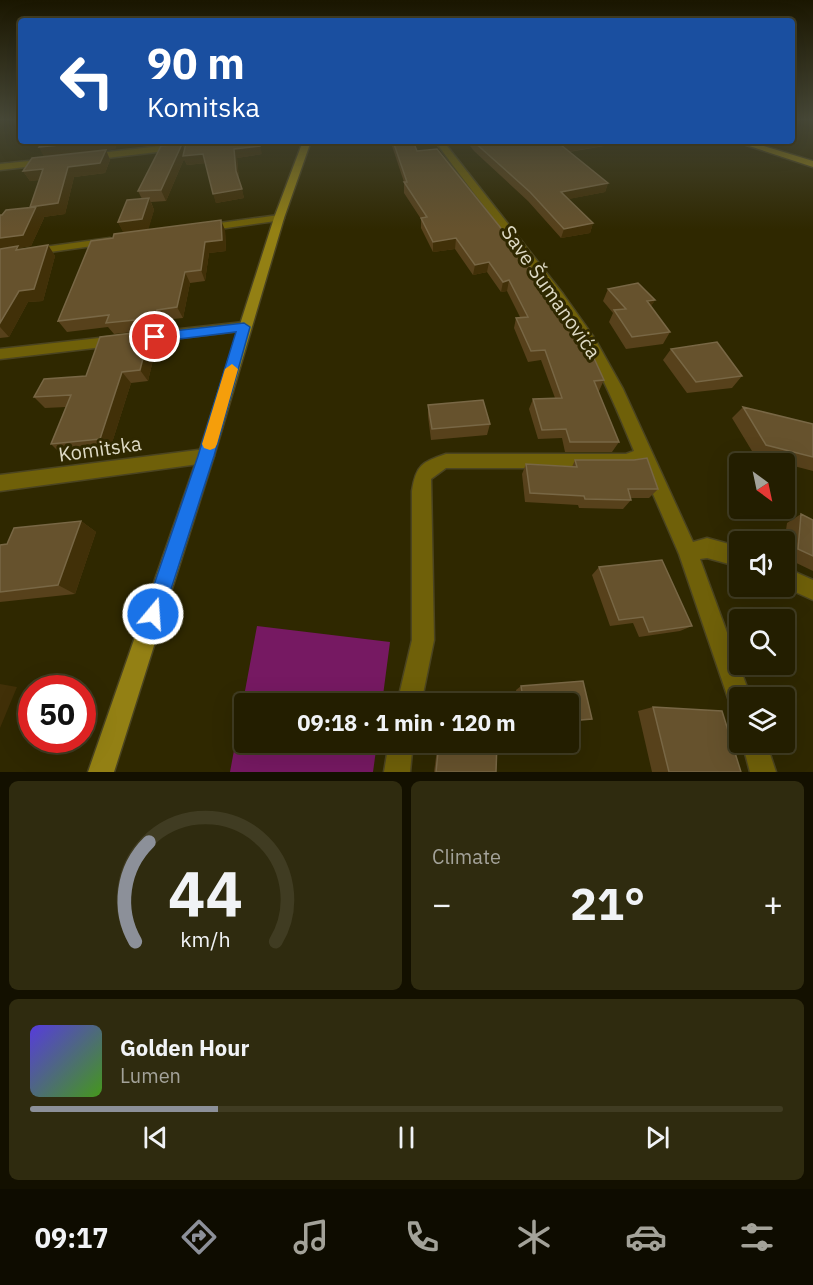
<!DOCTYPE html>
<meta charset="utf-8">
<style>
:root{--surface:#231e00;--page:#2f2b0f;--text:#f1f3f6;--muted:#a3a299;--line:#403c22;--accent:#8c9099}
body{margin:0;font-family:"IBM Plex Sans",sans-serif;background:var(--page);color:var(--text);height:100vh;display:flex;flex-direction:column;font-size:22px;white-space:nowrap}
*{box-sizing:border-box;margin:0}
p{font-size:20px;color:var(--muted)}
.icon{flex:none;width:33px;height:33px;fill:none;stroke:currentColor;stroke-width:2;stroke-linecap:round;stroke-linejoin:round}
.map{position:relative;height:772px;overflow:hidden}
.side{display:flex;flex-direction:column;gap:9px;padding:9px;background:#131000;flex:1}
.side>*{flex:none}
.hud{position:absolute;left:18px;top:18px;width:777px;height:126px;border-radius:6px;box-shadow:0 6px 24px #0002,0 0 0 2px var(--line);background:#1a4fa0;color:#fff;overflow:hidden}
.needle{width:39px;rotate:147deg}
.fabs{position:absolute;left:729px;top:453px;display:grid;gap:12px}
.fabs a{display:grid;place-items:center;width:66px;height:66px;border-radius:6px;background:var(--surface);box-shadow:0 6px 24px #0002,0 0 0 2px var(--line);font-size:30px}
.speed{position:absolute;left:18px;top:675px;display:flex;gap:12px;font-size:30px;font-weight:700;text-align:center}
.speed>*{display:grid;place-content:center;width:78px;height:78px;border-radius:50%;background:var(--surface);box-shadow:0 6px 24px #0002,0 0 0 2px var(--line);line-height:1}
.speed .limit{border:9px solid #d22;background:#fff;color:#111}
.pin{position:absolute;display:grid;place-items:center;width:51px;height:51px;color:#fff;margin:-26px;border:3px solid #fff;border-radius:50%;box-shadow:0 2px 6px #0007}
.me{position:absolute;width:66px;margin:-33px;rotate:18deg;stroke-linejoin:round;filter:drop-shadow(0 0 4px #0008)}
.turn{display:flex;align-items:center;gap:21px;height:126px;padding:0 30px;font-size:27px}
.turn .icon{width:78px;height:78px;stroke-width:2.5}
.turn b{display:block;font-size:42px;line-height:51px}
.big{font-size:45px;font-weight:800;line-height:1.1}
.side .tile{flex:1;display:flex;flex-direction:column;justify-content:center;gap:9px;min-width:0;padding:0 21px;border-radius:9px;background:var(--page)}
.side .dial{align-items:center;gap:0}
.dial svg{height:156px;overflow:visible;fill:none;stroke:var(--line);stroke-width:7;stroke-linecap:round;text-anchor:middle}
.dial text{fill:var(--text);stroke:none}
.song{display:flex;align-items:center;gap:18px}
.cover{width:72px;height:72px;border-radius:9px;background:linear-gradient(135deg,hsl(250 70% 55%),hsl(100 70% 35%))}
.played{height:6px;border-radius:3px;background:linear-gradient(90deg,var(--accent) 25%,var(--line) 25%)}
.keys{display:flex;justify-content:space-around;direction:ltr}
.heat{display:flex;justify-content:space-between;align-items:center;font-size:33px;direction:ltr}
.side .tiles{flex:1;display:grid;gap:9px;grid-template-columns:1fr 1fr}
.tile:last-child{grid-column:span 2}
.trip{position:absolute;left:234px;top:693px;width:345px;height:60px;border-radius:6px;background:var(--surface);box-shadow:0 6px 24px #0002,0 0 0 2px var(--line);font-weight:800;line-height:60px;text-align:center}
.tab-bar{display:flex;height:96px;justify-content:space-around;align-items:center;background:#0e0c00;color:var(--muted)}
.tab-bar .icon{width:42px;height:42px}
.tab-bar .on{color:var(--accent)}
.tab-bar b{font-size:27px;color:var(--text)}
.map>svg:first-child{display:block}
</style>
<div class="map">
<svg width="813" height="772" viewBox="0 0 813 772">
<rect width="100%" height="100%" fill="#2f2800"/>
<!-- green -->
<path fill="#761962" d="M257 626 390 642 382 703 244 704V742L377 743 373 772H230Z"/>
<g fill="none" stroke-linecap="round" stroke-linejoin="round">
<defs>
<path id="street" d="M435 141H443L563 294 595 339 623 389 693 542 707 538 740 547V567L707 558 700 559 751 698H740V709L732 706 728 698 679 554 640 464 626 468H446L431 479 434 640 421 704H397L412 640V491C416 465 422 462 446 454H626L634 451C619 415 604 377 583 344 539 272 484 209 435 141Z
M179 144 183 147 182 149 90 160 86 157 90 154Z
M48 159 51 160V164L0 170V164Z
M279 215 284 218 283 220 205 231 200 228 205 225Z
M110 238 116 241 114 243 0 259V253Z
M244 322 251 327 249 330 0 359V349Z
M206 449 212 451 214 456 212 461 206 463 0 491V475Z
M784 567 813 580V600L782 586H784Z
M389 742H413L410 772H384Z
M742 742H766L776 772H750Z"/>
<path id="secondary" d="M303 141H311L284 218 214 456 114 772H88L198 456 274 218Z
M734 141H747L813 161V167Z"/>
</defs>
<!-- street casing -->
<use href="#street" stroke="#4b4420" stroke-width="3"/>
<!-- secondary casing -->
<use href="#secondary" stroke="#4b4420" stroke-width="3"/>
<!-- street -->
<use href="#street" fill="#6f6009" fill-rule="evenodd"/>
<!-- secondary -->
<use href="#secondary" fill="#938014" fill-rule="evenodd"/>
</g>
<!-- wall -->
<path fill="#57411b" d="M43 141H118L115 149 106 150 110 160 105 173 74 177 65 214 43 217 44 218 31 246 19 248 20 250 48 245 55 256 43 301 28 302 9 337 0 338V215L30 208 39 180 30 181 23 171 44 157Z
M392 141H413L417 151 521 259 571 327 591 344 590 348 604 380 599 391H598L619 442 612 452H565L562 438 538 439 529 409 533 399 555 398 541 360 528 362 514 328 516 318 520 317 507 291 501 292 487 272 473 275 455 249 433 252 421 228V219L404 193V182L392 146Z
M466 141H634L569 152 608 183 605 192 568 199 593 223 590 233 561 238 528 201 474 151Z
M184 150 262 154 237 158 239 179 244 198 216 203 206 163 187 165 184 159 166 201 151 202 154 210 148 229 225 230 226 251 209 253 205 281 190 283 183 318 163 320 161 329 114 334 108 327 67 332 58 321 113 238 124 233 118 222 142 199 138 191Z
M608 289 655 300 651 306 670 332 663 344 626 349 609 322 613 313 603 301Z
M157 343 148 381 131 383 110 449 62 455 51 444 66 407 45 408 34 397 86 376Z
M671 349 742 376 732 388 687 393 663 360Z
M428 405 490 424 487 435 431 440 428 416Z
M743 407 813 424V471L755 456 732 418Z
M575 460 658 489 649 498H631V500L623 509 579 508 578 505 525 502 522 474 526 464 572 467Z
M801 514 813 520V571L784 557V544L787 523Z
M81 521 96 532 75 594 0 602V545L7 544Z
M599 567 692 626 680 631 639 637 633 623 610 626 592 575Z
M583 681 592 719 568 722V704H518L516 690 521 686Z
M653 707 741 772H652L638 711Z
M438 742H497L496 772H434Z"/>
<!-- shaded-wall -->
<path fill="#413008" d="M98 141H118L115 149 106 150 110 160 105 173 74 177 65 214 43 217 44 218 31 246 19 248 26 258 0 251V238L30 207 58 203 44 157 39 147Z
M584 141H634L559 153 561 145Z
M182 144 186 155 203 154 206 163 187 165 184 159 166 201 161 190Z
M260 146 262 154 237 158 239 180 236 171 234 149Z
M43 169 49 179 30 181 23 171Z
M608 183 605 192 559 201 561 192Z
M242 189 244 198 216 203 213 194Z
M149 198 154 210 148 231 124 234 118 222Z
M221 220 225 230 226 251 209 253 205 281 201 270 205 242Z
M593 223 590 233 561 238 564 229Z
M456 238 455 249 433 252V242Z
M48 245 55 256 43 301 28 302 9 337 0 327V323Z
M489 262 487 272 473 275 475 265Z
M185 272 190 283 183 318 177 307Z
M509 280 507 291 501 292 503 282Z
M655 300 648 311 647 301Z
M157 310 163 320 161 329 155 318Z
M150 331 157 343 148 381 140 370Z
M122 372 131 383 110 449 100 439Z
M81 521 96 532 75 594 58 585Z
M0 684 17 687 0 728Z"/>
<!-- building -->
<path fill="#66522d" stroke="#786745" stroke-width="1.5" d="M43 141H98L39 147Z
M201 141H259L260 146 234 149 236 171 242 189 213 194 203 154 183 156 186 143Z
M393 141H413L417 151 437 149 500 227 521 259 523 258 547 288 571 327 580 326 591 344 588 345 604 380 594 381 619 442H570L566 429 542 430 533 399 562 398 545 350 531 351 516 318 528 317 509 280 503 282 489 262 475 265 456 238 433 242 421 218 427 217 404 182H407Z
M473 141H584L561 145 608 183 561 192 593 223 564 229 530 192Z
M182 144 161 190 138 191 161 146Z
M106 150 100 163 68 167 58 203 30 207 43 169 23 171 32 158Z
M149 198 142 219 118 222 127 200Z
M36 207 23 235 0 238V215H2L6 210Z
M221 220 222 240 205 242 201 270 185 272 177 307 157 310 155 318 106 323 109 315 58 321 91 241 113 238 114 234Z
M48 245 34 289 19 291 0 323V249L18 246 16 250Z
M638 283 655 300 647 301 670 332 632 337 614 310 626 309 608 289Z
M150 331 140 370 122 372 100 439 51 444 71 395 34 397 44 379 86 376 100 337Z
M717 342 742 376 696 382 671 349Z
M483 400 490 424 432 429 428 405Z
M743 407 813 424V457L766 445Z
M647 458 658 489H628L631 500 585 499 584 496 530 493 526 464 577 467 575 460H634Z
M801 514 813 520V556L798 549Z
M81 521 58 585 0 592V545L7 544 14 528Z
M662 560 692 626 649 632 643 617 619 620 599 567Z
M583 681 592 719 568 721V704H524L521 686Z
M653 707 722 711 741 772H669Z
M439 742H497L496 772H436Z"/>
<!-- sky -->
<linearGradient id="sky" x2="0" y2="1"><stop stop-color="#1a1600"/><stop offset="0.52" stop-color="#474837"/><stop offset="1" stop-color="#474837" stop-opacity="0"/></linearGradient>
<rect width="813" height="229" fill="url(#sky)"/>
<!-- route -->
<path fill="#1a73e8" stroke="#114b97" stroke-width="1.5" d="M244 323 250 327 214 456 163 614 160 621 153 624 147 621 144 614 198 456 236 332 155 342 149 337 155 333Z"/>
<!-- slow -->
<path fill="#f59e0b" d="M232 364 238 369 217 444 215 448 210 450 204 448 202 444 225 369Z"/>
<g text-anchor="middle" stroke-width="6" stroke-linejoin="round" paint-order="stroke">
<!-- street labels -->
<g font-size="20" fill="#dedac5" stroke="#2f2800">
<text transform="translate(551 292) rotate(55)" y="7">Save Šumanovića</text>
<text transform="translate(100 449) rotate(-8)" y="7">Komitska</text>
</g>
</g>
</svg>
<div class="fabs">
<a><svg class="needle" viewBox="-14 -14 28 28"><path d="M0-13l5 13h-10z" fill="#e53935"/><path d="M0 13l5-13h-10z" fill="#a3a299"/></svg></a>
<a><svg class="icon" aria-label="sound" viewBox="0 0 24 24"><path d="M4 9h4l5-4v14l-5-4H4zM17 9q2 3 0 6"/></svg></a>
<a><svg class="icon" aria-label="search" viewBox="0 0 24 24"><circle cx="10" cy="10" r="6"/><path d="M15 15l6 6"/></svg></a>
<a><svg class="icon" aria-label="layers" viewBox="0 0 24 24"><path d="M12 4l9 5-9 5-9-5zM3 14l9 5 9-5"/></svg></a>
</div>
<div class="speed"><div class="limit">50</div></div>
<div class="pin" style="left:155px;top:337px;background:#d93025"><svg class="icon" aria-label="arrive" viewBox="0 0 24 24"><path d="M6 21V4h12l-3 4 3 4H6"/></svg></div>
<svg class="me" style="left:153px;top:614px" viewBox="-20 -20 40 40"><circle r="17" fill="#1a73e8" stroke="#fff" stroke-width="3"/><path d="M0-11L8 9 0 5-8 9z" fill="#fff"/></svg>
<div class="trip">09:18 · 1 min · 120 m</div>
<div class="hud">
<div class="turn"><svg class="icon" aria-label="left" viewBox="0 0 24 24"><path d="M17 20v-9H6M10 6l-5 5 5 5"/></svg><div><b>90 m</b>Komitska</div></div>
</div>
</div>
<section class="side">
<div class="tiles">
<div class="tile dial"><svg viewBox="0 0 100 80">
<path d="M14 69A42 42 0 1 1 86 69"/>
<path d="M14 69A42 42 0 0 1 21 18" stroke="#8c9099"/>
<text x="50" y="56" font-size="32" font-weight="700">44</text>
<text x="50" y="72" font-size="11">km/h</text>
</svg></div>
<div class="tile"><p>Climate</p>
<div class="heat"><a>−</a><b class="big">21°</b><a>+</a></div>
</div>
<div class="tile">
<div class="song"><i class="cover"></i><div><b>Golden Hour</b><p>Lumen</p></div></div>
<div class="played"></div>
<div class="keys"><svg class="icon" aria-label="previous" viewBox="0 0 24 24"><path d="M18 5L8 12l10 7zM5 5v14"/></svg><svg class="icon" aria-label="pause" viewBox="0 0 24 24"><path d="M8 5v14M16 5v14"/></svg><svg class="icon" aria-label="next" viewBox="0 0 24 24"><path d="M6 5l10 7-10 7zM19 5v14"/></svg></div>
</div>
</div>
</section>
<nav class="tab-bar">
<b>09:17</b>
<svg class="icon on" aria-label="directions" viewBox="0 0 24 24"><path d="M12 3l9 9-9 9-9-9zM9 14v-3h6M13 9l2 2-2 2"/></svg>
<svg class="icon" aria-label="music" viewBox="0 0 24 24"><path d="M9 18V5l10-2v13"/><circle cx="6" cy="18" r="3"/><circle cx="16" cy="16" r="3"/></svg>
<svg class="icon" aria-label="phone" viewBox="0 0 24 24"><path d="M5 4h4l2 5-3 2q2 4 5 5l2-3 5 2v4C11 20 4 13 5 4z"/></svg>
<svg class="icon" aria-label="climate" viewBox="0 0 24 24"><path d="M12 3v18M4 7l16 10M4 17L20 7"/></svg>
<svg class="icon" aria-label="car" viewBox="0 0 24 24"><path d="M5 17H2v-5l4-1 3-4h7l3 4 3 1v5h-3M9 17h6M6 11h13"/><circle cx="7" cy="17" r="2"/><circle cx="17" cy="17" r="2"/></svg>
<svg class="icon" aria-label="filters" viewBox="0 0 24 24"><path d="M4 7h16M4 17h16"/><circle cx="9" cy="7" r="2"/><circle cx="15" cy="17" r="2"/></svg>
</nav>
